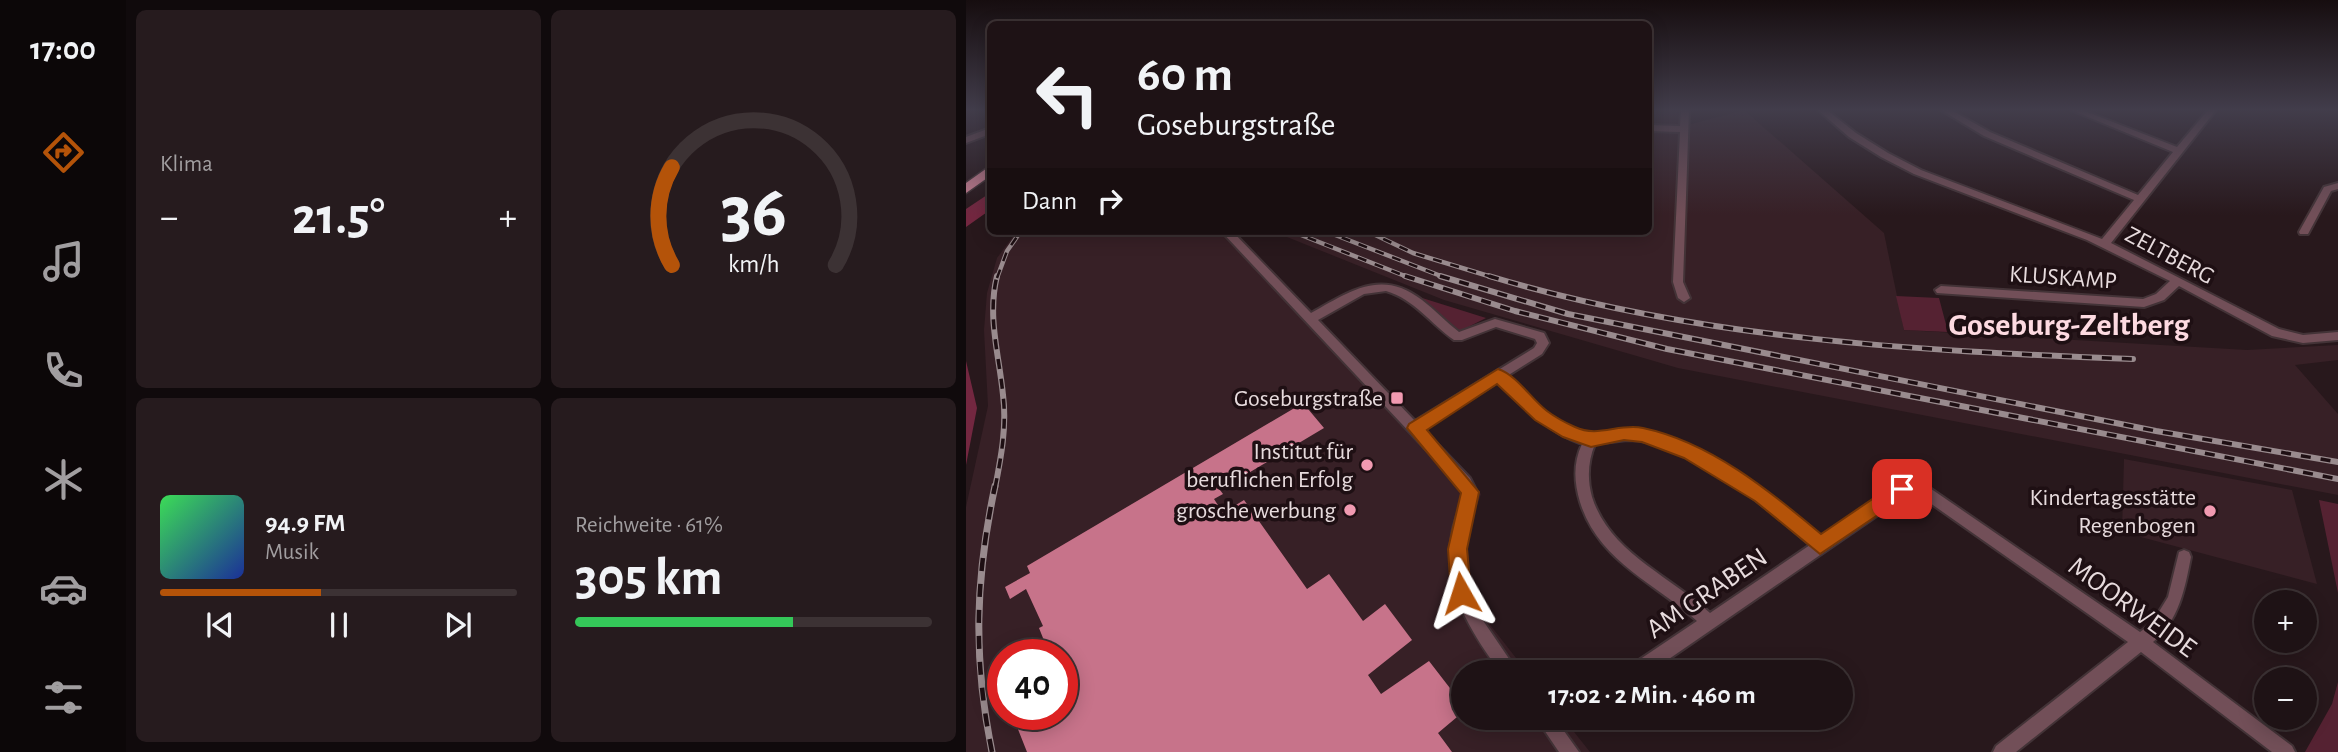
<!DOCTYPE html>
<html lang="de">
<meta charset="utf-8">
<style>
:root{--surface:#1e1215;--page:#261b1e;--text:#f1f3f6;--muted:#a19ea0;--line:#3c3234;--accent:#b45309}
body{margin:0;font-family:"Alegreya Sans",sans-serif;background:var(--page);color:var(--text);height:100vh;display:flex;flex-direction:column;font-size:26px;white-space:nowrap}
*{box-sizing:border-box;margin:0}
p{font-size:23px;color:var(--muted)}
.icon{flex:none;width:38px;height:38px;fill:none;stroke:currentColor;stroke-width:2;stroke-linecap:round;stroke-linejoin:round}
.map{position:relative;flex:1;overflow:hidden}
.side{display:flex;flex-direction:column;gap:10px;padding:10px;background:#100a0c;width:840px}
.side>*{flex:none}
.top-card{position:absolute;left:21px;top:21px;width:665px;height:214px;border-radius:10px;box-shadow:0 4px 18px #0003,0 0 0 2px var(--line);background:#1e1215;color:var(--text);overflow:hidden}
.fabs{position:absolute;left:1288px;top:590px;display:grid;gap:14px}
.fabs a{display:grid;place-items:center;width:63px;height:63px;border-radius:50%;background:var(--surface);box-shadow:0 4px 18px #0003,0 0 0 2px var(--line);font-size:35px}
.speed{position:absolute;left:21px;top:639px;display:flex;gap:14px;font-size:35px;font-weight:700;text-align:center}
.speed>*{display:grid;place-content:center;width:91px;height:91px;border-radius:50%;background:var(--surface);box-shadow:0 4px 18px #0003,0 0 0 2px var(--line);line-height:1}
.speed .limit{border:10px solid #d22;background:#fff;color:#111}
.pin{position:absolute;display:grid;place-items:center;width:60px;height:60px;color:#fff;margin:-30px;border-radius:14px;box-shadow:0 4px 10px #0006}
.me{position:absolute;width:77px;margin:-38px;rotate:354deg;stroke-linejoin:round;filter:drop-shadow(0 0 5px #0008)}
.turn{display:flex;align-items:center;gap:24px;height:147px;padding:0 35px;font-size:32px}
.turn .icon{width:91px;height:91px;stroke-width:2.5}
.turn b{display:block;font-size:49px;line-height:60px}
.then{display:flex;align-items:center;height:66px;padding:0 35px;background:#0003;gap:14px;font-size:26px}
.big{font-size:52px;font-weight:700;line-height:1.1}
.side .tile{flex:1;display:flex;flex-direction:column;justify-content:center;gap:10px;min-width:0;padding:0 24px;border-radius:10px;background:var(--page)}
.side .dial{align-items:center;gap:0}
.dial svg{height:182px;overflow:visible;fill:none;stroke:var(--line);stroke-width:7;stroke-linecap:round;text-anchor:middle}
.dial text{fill:var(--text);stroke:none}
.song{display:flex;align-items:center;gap:21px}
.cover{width:84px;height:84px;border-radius:10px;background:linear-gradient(135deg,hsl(130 70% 55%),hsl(230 70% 35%))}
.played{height:7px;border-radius:4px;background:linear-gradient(90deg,var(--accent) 45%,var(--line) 45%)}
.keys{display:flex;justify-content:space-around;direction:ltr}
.heat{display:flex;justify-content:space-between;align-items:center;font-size:38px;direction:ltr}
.charge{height:10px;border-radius:5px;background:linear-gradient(90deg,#34c759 61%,var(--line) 0)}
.side .tiles{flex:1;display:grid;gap:10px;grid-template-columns:repeat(2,1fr)}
.trip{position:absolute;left:485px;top:660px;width:402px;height:70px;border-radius:35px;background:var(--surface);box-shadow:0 4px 18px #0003,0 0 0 2px var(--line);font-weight:700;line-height:70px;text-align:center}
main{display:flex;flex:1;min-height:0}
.tab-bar{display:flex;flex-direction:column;width:126px;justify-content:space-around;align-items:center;background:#0c0708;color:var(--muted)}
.tab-bar .icon{width:49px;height:49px}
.tab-bar .current{color:var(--accent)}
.tab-bar b{font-size:32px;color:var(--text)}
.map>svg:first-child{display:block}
</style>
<main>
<nav class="tab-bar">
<b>17:00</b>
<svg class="icon current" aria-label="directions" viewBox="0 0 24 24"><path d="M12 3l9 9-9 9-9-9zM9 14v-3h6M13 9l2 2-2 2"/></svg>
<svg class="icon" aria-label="music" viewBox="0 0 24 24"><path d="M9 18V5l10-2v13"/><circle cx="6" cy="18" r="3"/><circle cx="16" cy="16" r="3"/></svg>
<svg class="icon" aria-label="phone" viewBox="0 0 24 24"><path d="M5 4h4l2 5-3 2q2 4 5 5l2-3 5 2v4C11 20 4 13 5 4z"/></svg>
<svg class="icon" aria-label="climate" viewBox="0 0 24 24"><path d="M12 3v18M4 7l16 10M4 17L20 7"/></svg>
<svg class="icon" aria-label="car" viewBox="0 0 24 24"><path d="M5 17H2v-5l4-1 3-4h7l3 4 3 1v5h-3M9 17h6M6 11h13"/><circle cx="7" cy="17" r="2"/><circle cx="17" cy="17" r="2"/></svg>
<svg class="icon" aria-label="filters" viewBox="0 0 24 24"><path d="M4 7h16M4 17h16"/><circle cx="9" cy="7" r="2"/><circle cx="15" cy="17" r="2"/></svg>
</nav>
<section class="side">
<div class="tiles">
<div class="tile"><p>Klima</p>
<div class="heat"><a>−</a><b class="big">21.5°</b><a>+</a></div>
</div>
<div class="tile dial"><svg viewBox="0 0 100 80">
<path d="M14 69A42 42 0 1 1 86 69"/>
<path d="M14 69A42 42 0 0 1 14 26" stroke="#b45309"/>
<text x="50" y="56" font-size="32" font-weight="700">36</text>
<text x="50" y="72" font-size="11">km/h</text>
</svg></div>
<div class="tile">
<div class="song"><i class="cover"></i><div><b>94.9 FM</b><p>Musik</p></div></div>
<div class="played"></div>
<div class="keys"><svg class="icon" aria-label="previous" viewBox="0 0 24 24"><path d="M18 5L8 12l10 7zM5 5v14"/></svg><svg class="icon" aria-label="pause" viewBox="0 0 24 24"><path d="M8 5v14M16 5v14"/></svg><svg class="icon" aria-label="next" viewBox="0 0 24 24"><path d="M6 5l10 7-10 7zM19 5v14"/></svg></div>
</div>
<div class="tile"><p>Reichweite · 61%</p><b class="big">305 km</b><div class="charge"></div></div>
</div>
</section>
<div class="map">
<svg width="1372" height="752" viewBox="0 0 1372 752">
<rect width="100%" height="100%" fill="#28181c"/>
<!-- built -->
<path fill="#372026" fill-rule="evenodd" d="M683 110H723L722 125 778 110 918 233 938 330 1281 350 1372 345V360L1329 365 1372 414V495L712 368 478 300 306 231H682Z
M51 231H266L515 494 501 535 507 603 561 672H497V718H597L624 752H0V507L22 406 18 330 21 293 31 258ZM37 654H96V714H37Z
M1158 459 1326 490 1351 584 1156 532Z"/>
<!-- green -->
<path fill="#552232" d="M930 296 973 298 982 332 938 330Z
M453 297 520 318 494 331Z
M1353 500 1372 504V593Z
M1372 682V752H1339L1366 704Z"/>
<!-- water -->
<path fill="#732740" d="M24 193V210L0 227V209Z
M0 361 11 408 0 465Z"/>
<!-- building -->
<path fill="#c7738a" d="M337 403 358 428 254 490 257 494 248 499 257 513 278 500 341 589 363 574 397 621 419 604 446 640 402 675 415 694 463 661 497 705V712L472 733 486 752H61L46 714H96V654H61L79 643 73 628 77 626 60 589 44 599 39 587 64 573 61 566Z"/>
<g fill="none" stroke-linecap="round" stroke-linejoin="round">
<defs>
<path id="minor" d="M715 110H723L717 282 724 298 718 302 712 298 707 282 714 132 682 131V125L714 126Z
M852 110H861L890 133 922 153 955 170 1136 239 1168 200 1018 136 975 110H985L1024 132 1172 195 1207 152 1105 110H1116L1211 147 1242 110H1250L1145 243 1313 329 1337 335 1372 332V340L1337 343 1306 336 1213 286 1198 300 1178 307 971 293 969 290 975 286 1177 299 1190 294 1204 281 1121 240 948 174 915 157 883 137Z
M24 128V134L0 143V137Z
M1372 183V189L1365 191 1342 234H1334L1333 232 1358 187Z
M255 231H266L345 313C383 292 415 268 456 300 469 310 480 322 493 332L529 319 578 333 583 343 576 354 541 376C560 394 592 429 619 433 628 435 636 432 645 431 664 428 681 430 698 436 758 457 808 496 856 537L940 481 945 479 955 482 1174 632 1186 623 1202 597 1213 552 1218 550 1223 552 1225 557C1219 588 1213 621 1187 642L1326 746 1329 752H1306L1175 652 1050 752H1027L1030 746 1162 642 947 491 684 672H662L664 666 731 621C689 583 632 561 614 502 608 482 607 463 616 444 582 432 557 407 532 382L457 429 504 478 511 492 500 534 498 555 503 592 516 619 552 672H534C504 630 476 588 486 534 488 521 494 510 496 497L497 492 494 486ZM420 291C448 299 465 324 488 340H496L530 327 569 339 571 343 568 348 449 421 352 320 398 294ZM661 440C723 440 799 506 844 545L744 613C703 575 644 553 626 497 621 479 622 461 629 444Z
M570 718H611L609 724 598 731 613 752H593Z"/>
<path id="major" d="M24 166V176L0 193V183Z"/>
</defs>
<!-- minor casing -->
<use href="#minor" stroke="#433337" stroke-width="4"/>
<!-- major casing -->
<use href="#major" stroke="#433337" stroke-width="3"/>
<!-- minor -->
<use href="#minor" fill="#724f58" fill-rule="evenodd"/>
<!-- major -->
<use href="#major" fill="#c98093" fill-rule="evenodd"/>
<defs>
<path id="rail-far2" d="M325 231 444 278
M359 231 480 278
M401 231 447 253 529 278
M31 278 41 251 55 231"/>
<path id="rail-far1" d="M439 276 549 311 701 349 1372 479
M474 276 602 314 1190 431 1372 462
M523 276C732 339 950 351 1167 359
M29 488C35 458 41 426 37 395 33 354 21 317 31 276"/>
<path id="rail" d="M26 752C7 658 9 580 29 486"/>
</defs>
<!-- rail-far2 casing -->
<use href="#rail-far2" stroke="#998b8e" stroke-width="4.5"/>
<!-- rail-far1 casing -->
<use href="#rail-far1" stroke="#998b8e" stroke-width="6"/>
<!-- rail casing -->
<use href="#rail" stroke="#998b8e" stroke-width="7"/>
<!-- rail-far2 -->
<use href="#rail-far2" stroke="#1e0f13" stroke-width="2.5" stroke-dasharray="9" stroke-linecap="butt"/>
<!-- rail-far1 -->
<use href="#rail-far1" stroke="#1e0f13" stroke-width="3.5" stroke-dasharray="10" stroke-linecap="butt"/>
<!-- rail -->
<use href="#rail" stroke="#1e0f13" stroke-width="4.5" stroke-dasharray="13" stroke-linecap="butt"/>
</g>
<!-- sky -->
<linearGradient id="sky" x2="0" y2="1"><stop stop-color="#160d0f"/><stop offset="0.51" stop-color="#423d4b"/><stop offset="1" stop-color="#423d4b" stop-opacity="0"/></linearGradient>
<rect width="1372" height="215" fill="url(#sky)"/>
<!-- route -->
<path fill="#b45309" stroke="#753606" stroke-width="2" d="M532 369C551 375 565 399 581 411 589 417 600 423 609 427 632 438 653 423 677 428 744 442 804 491 855 534L930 483 936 481 945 489 943 494 854 554 789 501 718 458 676 442 658 440 625 447 597 437 569 420 531 384 461 430 513 492 501 549 505 593 502 600 495 602 488 600 485 593 482 549 495 493 441 428 443 424Z"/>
<!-- markers -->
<g fill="#f19ab1" stroke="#1e0f13" stroke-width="2.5">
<rect x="424" y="391" width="14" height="14" rx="3.5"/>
<circle cx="401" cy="465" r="7"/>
<circle cx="384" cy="510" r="7"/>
<circle cx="1244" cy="511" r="7"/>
</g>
<g text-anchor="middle" stroke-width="7" stroke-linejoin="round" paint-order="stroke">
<!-- street labels -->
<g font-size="24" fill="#e7dbdd" stroke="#1e0f13">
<text transform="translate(1204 255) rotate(28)" y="8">ZELTBERG</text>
<text transform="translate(1097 277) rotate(4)" y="8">KLUSKAMP</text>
</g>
<!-- poi labels -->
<g font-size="24" fill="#e7dbdd" stroke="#1e0f13" text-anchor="end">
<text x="417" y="406">Goseburgstraße</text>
<text x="387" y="459">Institut für<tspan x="387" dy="28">beruflichen Erfolg</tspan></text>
<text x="1230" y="505">Kindertagesstätte<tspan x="1230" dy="28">Regenbogen</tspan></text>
<text x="370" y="518">grosche werbung</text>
</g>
<!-- near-street labels -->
<g font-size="28" fill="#e7dbdd" stroke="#1e0f13">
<text transform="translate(740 592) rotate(-34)" y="10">AM GRABEN</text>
<text transform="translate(1167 606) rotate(36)" y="10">MOORWEIDE</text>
</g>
<!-- district labels -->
<g font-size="32" font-weight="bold" fill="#fddae1" stroke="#1e0f13">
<text x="1103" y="335">Goseburg-Zeltberg</text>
</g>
</g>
</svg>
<div class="fabs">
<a>+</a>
<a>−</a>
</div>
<div class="speed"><div class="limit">40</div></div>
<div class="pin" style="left:936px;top:489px;background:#d93025"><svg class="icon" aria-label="arrive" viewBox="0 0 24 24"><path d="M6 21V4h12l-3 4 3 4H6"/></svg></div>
<svg class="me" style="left:495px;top:593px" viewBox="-20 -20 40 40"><path d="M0-17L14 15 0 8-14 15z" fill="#b45309" stroke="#fff" stroke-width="4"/></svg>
<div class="trip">17:02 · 2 Min. · 460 m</div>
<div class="top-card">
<div class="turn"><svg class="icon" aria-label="left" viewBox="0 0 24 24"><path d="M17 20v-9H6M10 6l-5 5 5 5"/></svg><div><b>60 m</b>Goseburgstraße</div></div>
<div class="then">Dann<svg class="icon" aria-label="right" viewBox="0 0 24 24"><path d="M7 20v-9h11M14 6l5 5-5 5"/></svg></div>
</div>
</div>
</main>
